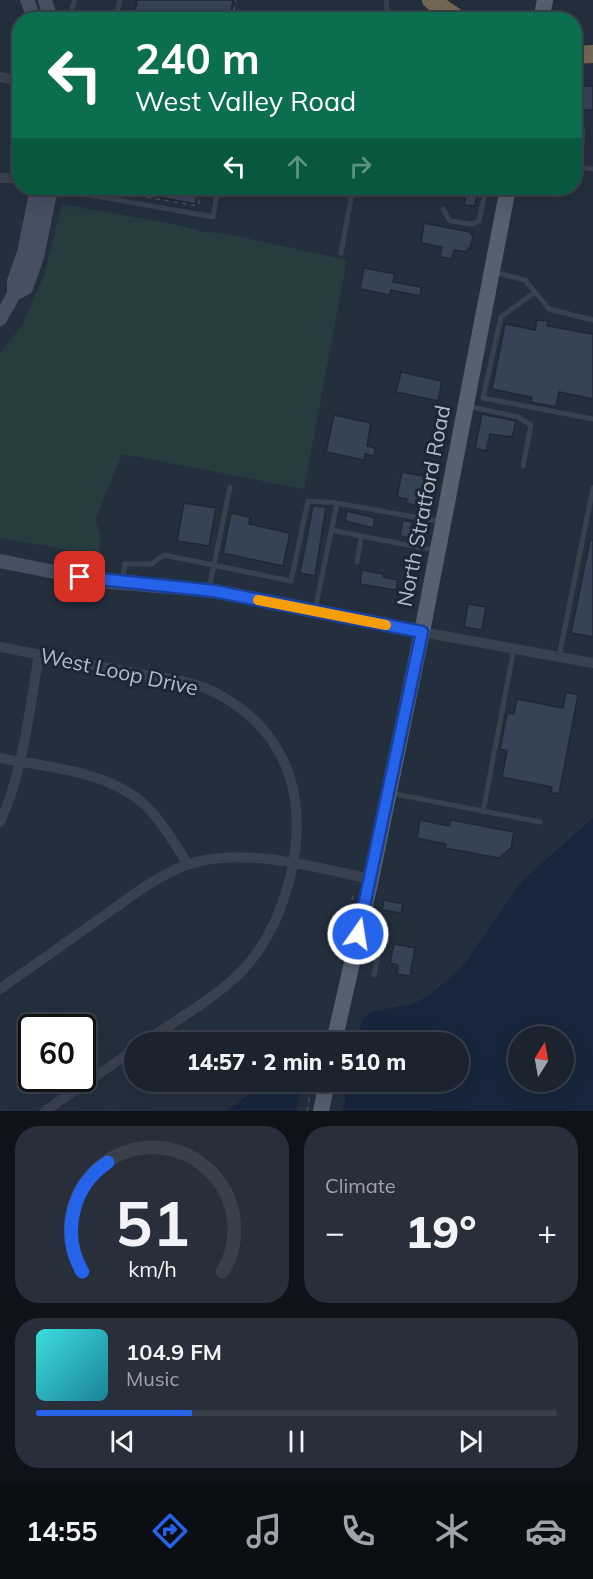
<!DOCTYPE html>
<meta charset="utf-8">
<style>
:root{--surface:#1b232e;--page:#282f3a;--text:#f1f3f6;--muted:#a0a4aa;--line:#39404a;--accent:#2563eb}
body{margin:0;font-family:Mulish,sans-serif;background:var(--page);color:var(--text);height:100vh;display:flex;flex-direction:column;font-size:22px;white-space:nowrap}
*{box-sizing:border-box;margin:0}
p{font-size:20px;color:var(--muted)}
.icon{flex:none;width:33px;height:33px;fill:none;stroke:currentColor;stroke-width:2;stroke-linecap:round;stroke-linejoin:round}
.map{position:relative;height:1111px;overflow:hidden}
.side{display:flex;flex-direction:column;gap:15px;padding:15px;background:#0f1319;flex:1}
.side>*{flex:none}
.top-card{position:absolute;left:12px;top:12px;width:570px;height:183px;border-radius:24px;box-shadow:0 6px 24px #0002,0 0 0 2px var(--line);background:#0b6e4f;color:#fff;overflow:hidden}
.needle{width:39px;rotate:11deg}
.fabs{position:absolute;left:508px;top:1026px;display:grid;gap:12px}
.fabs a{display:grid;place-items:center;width:66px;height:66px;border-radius:50%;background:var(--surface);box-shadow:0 6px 24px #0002,0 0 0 2px var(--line);font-size:30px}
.speed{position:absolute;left:18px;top:1014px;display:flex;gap:12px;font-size:30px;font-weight:700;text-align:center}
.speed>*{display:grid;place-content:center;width:78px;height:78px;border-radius:50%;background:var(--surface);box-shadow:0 6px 24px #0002,0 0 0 2px var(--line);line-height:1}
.speed .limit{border:3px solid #111;border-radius:9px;background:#fff;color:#111}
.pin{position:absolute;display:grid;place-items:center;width:51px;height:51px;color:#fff;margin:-26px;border-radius:12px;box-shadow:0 3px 9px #0006}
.me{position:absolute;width:66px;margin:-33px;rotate:13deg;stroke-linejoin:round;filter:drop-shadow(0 0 4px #0008)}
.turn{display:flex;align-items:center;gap:21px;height:126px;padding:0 24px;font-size:27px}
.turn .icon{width:78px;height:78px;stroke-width:2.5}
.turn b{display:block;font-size:42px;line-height:51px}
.lanes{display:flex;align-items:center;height:57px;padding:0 24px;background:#0003;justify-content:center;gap:30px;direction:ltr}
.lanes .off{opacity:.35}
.big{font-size:45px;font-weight:800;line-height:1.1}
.side .widget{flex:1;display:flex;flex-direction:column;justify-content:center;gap:9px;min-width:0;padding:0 21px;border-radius:24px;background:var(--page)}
.side .dial{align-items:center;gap:0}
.dial svg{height:156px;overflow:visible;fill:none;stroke:var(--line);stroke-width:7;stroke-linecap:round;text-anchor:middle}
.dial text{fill:var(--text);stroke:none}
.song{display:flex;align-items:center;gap:18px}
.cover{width:72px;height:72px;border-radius:9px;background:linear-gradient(135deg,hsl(180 70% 55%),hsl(190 70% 35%))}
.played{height:6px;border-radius:3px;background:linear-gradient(90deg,var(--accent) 30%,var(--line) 30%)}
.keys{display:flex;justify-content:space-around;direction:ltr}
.heat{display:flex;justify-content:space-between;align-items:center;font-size:33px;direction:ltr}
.side .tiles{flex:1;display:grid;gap:15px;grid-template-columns:1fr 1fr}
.widget:last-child{grid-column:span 2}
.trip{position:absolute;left:124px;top:1032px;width:345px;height:60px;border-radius:30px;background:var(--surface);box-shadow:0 6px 24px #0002,0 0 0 2px var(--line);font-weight:800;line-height:60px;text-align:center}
.tab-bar{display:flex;height:96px;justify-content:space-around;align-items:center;background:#0b0e12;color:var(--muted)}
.tab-bar .icon{width:42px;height:42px}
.tab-bar .on{color:var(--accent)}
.tab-bar b{font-size:27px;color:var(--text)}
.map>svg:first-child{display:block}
</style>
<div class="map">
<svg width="593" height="1111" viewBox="0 0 593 1111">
<rect width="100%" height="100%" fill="#242f3e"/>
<!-- green -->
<path fill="#263c3f" d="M62 204 179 225 202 232 222 233 347 260 304 489 122 454 95 520 101 538 98 555 0 538V354L22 325 44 276Z"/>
<!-- water -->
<path fill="#17263c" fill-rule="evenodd" d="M593 818V1111H343L348 1082H459V1042H356L362 1020 370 1012 412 1004 425 998 460 970 523 880ZM519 1036H564V1082H519Z
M267 1082 296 1083 299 1093 296 1111H226Z"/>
<!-- building -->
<path fill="#364354" stroke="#1f2835" stroke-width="1.5" d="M137 0H233L229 20H133Z
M582 86H593V110H581Z
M126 188H198L195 204 126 191Z
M467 188H478L475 206 464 205Z
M424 223 470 232 473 236 470 249 468 248 467 252 454 250 452 259 440 257 442 247 421 243Z
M364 268 395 274 393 282 421 287 420 296 391 290 390 295 360 289Z
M537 320 548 321 547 326 593 334V399L559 392 556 407 531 402 532 397 492 389 505 324 535 330Z
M401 372 442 381 438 401 396 392Z
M482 414 516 421 512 437 490 434 486 451 475 448Z
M334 415 371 423 367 446 375 448 374 456 365 454 364 460 326 452Z
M402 472 428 477 423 502 418 501 417 506 406 503 407 499 397 497Z
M184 503 216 508 209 546 177 541Z
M313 506 326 507 315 576 300 573Z
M347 511 375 518 373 528 345 521Z
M231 513 250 517 249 524 290 533 283 566 223 553Z
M403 520 412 522 410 538 400 536Z
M590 540H593V637L571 633Z
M362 570 383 574V577L398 580 396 590 360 584Z
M468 604 486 607 482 630 464 627Z
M566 692 578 695 559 794 551 792 552 787 502 777 507 751 500 749 507 713 514 714 517 699 563 708Z
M420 820 449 826 451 820 514 832 511 848 499 858 445 848 446 844 417 838Z
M384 900 403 904 401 913 382 910Z
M394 944 415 948 410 976 397 974 398 965 390 963Z"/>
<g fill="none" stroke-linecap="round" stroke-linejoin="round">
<!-- path -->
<path stroke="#3f5557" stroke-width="1.5" stroke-dasharray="4.5 4.5" stroke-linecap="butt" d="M232 20 236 0
M129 194 198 206 202 188
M352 900 354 892
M307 1111 312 1082"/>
<!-- lane -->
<path stroke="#38414e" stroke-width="5" d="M386 0 388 20
M72 8 75 0
M115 20 120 0
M577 82 576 121 583 130 582 145
M574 166 593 169
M51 188 213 217 218 188
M443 209 450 221 472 224 479 221 486 188
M341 253 353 188
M494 272 525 280 549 309 593 320
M535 292 501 317 483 398 593 419
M467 406 518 417 531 425 523 466
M337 503 442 522
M332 530 361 536
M357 562 361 536 434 550
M122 582 125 564H151L164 555 291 581 308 501 337 503 315 610
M209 589 230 487
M559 657 593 488
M390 793 540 822
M483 812 514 648
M374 975 385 921"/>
<!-- street -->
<path stroke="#38414e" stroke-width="10" d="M0 77 20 81
M0 178H20
M422 632 593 663
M0 647C45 656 90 664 134 673 162 678 193 680 218 694 292 734 309 805 289 882 281 911 269 939 249 963 221 996 179 1018 144 1042
M0 758C46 767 98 770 137 798 159 815 173 842 188 864
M0 822C24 770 29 711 39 655
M0 989C35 964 70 940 105 915 130 897 157 876 186 865 241 845 317 868 371 879
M45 1111 135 1049"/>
<!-- secondary -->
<path stroke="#465061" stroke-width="14" d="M27 0 35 20
M45 0 51 20
M14 294 26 288 37 257 51 188
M0 319 14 294V281L24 253 37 188
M0 561 100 581 215 591 422 632"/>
<!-- primary -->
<path stroke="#56606e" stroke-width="16" d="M541 20 545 0
M334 1042 371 879 422 632 508 188
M321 1111 327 1082"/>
<!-- highway -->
<path stroke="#746855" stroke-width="18" d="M431 0 460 20
M574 55 593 54"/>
</g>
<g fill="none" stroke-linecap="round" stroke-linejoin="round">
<defs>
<path id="route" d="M80 577 214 591 422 632 358 934"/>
</defs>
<!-- route casing -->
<use href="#route" stroke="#184099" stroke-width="15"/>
<!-- route -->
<use href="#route" stroke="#2563eb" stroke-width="10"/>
<!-- slow -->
<path stroke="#f59e0b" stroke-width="10" d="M258 600 386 625"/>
</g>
<g text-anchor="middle" stroke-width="6" stroke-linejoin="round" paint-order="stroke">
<!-- street labels -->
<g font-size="21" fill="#b4bcc9" stroke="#1d2633">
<text transform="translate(424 506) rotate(-79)" y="7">North Stratford Road</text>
<text transform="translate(119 672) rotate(12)" y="7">West Loop Drive</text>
</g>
</g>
</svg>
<div class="fabs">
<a><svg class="needle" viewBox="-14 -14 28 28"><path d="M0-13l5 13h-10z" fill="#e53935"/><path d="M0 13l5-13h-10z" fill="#a0a4aa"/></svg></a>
</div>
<div class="speed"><div class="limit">60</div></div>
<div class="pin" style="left:80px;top:577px;background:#d93025"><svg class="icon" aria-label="arrive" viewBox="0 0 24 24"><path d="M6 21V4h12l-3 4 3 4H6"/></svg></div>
<svg class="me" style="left:358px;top:934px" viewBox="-20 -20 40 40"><circle r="17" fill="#2563eb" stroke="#fff" stroke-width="3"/><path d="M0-11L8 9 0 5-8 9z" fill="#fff"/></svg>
<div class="trip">14:57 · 2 min · 510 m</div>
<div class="top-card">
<div class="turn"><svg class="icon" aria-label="left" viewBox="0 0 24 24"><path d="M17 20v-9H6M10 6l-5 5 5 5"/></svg><div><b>240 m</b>West Valley Road</div></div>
<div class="lanes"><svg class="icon" aria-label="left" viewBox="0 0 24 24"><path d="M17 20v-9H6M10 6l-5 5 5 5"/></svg><svg class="icon off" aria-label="ahead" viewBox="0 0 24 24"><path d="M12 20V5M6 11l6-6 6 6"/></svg><svg class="icon off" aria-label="right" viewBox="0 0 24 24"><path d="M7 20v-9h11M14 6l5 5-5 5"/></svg></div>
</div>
</div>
<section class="side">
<div class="tiles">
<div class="widget dial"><svg viewBox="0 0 100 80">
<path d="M14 69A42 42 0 1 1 86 69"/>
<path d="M14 69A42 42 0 0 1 27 13" stroke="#2563eb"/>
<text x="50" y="56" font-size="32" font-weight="700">51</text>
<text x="50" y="72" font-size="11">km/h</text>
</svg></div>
<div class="widget"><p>Climate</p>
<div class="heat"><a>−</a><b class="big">19°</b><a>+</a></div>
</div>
<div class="widget">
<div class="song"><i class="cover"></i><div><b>104.9 FM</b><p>Music</p></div></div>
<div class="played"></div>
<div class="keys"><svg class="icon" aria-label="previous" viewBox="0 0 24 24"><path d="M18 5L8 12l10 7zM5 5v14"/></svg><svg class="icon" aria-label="pause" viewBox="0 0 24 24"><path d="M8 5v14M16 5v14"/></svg><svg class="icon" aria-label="next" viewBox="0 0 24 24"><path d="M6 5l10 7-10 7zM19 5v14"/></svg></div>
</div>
</div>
</section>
<nav class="tab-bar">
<b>14:55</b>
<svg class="icon on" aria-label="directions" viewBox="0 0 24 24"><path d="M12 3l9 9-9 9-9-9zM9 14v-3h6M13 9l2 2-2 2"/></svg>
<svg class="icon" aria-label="music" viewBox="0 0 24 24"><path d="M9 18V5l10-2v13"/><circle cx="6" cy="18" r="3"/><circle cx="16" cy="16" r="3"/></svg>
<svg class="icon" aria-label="phone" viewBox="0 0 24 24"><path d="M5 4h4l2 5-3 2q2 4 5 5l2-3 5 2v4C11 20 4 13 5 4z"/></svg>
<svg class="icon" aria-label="climate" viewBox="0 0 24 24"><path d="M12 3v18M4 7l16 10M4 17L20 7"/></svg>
<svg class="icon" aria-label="car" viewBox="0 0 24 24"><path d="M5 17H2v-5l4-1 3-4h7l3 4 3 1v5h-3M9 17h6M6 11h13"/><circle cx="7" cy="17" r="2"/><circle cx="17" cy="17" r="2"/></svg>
</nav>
